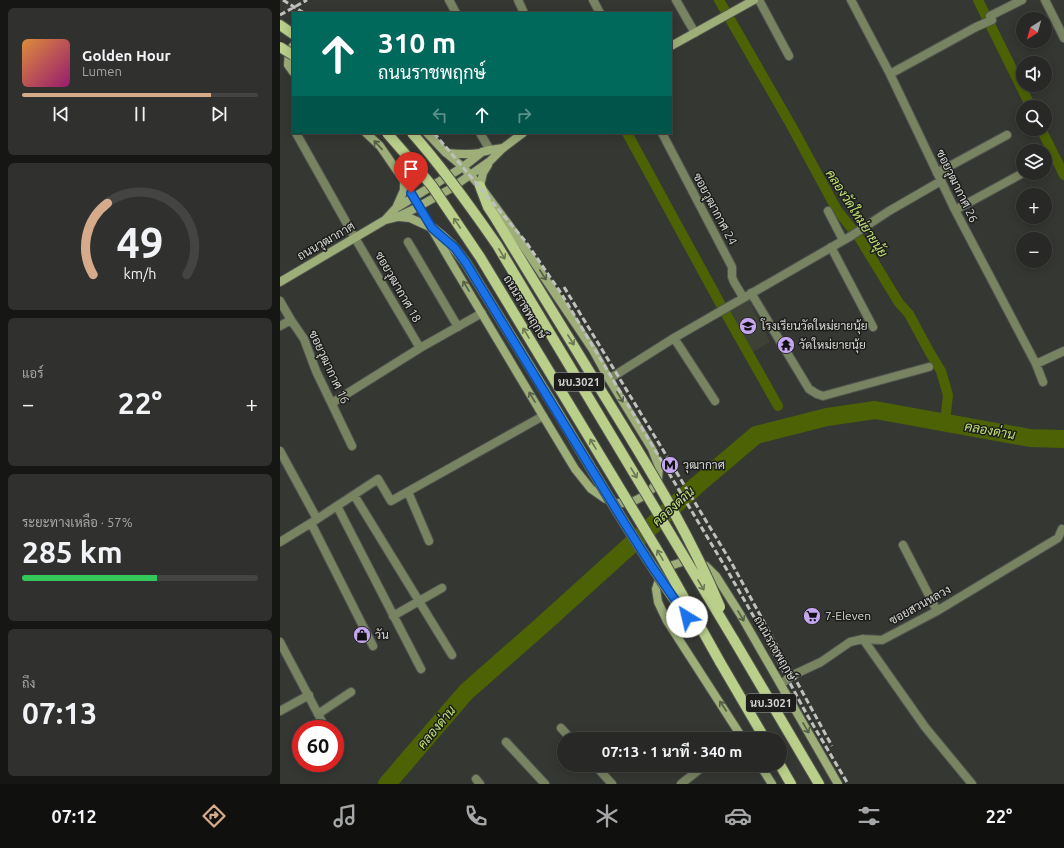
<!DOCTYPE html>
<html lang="th">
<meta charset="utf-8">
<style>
:root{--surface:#282926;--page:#30312e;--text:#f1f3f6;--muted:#a5a6a7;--line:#444543;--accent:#d6ab8b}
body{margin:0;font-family:Ubuntu,Sarabun,sans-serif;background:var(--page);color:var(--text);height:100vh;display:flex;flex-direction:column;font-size:15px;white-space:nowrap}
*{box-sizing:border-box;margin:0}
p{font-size:13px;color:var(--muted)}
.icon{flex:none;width:22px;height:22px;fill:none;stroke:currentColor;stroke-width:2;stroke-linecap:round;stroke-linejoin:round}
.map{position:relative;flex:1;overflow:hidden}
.side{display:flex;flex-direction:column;gap:8px;padding:8px;background:#161715;width:280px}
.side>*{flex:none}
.hud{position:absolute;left:12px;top:12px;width:380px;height:122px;border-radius:0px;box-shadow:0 2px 10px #0003,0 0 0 1px var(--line);background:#00695c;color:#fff;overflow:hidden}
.needle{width:26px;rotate:217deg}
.tools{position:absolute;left:736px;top:12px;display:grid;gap:8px}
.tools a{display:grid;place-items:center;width:36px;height:36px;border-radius:50%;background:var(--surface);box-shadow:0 2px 10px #0003,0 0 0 1px var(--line);font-size:20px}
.speed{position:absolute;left:12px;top:720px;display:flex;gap:8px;font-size:20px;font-weight:700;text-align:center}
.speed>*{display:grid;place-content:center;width:52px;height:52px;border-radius:50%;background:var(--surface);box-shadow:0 2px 10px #0003,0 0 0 1px var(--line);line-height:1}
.speed .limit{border:6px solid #d22;background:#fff;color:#111}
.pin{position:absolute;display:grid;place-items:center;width:34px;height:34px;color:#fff;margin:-41px -17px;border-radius:50% 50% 50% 0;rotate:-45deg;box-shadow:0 0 4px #0007}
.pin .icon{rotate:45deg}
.me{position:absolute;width:44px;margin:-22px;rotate:324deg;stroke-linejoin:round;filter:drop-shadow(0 0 3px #0008)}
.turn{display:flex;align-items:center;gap:14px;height:84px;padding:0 20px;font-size:18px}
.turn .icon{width:52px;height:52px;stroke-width:2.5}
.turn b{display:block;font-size:28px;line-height:34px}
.lanes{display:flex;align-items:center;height:38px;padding:0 20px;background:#0003;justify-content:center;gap:20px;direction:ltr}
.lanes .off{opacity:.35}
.big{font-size:30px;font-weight:700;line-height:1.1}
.side .widget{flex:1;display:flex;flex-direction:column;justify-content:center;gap:6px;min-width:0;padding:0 14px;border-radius:6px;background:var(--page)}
.side .dial{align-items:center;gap:0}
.dial svg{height:104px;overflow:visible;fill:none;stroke:var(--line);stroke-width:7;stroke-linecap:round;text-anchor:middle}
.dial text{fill:var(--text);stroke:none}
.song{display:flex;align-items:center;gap:12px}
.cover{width:48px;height:48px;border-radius:6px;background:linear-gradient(135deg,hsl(30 70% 55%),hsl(320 70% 35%))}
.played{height:4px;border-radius:2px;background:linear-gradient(90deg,var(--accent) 80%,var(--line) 80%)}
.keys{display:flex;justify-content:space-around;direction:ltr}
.heat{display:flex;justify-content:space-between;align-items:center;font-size:22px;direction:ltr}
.charge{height:6px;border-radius:3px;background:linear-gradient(90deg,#34c759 57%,var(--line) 0)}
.trip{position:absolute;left:277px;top:732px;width:230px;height:40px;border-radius:20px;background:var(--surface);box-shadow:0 2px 10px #0003,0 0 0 1px var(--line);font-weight:700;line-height:40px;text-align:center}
.menu{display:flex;height:64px;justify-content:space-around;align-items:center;background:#10100f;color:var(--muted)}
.menu .icon{width:28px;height:28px}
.menu .selected{color:var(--accent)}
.menu b{font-size:18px;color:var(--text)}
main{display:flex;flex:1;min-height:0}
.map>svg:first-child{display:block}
</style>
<main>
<section class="side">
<div class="widget">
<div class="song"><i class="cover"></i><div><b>Golden Hour</b><p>Lumen</p></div></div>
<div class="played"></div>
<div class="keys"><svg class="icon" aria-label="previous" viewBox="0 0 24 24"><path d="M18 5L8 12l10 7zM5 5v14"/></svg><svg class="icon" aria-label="pause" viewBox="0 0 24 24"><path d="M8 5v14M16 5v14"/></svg><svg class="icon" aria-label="next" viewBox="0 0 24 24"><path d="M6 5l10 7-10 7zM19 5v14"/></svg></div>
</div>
<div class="widget dial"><svg viewBox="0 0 100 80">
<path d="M14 69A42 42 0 1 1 86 69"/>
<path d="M14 69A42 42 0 0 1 25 14" stroke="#d6ab8b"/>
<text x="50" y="56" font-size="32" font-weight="700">49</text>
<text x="50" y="72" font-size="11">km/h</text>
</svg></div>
<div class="widget"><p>แอร์</p>
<div class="heat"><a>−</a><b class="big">22°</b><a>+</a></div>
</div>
<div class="widget"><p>ระยะทางเหลือ · 57%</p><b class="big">285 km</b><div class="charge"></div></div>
<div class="widget"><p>ถึง</p><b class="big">07:13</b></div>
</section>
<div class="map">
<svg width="784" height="784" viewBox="0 0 784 784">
<rect width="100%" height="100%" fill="#353732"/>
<!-- built -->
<path fill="#3d4136" d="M468 298 490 342 469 354 445 309Z"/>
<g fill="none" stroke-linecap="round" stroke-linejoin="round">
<!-- canal -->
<path stroke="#4d6204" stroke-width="10" d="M439 0 511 125 557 210 580 239 619 303 629 314 650 353 661 371 668 395 665 422
M698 0 751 107
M761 129 784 175
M347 133 441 305 498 406"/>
<!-- river -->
<path stroke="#4d6204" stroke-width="18" d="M107 784 186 692 260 627 416 486 476 435 547 417 595 410 750 438 784 439"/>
<defs>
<path id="street" d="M169 0 176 13
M238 0 244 13
M313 0 320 13
M396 0 415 33
M479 0 509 56
M571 0 610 74 675 210 756 364 763 382
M765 0 784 38
M610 74 696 27 712 20 710 16 742 0
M16 133 75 238 140 348
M200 133 210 150
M382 133 452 267V277L454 282 463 297
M657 173 727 135
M675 210 743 173
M548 211 563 240
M128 242 178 327
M551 247 593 327
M471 293 529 389 537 394 543 396 649 367
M0 301 11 320 24 339 36 371 72 446
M0 326 11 320
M394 338 435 401
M756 364 784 351
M329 379 394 338 571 236 609 211 661 181
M52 403 140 348 202 313
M0 451 37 519
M128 492 149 541
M74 495 172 655
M57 506 141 669
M31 523 93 646
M0 542 31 523 98 479 111 501 263 416
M623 545 657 611
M113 616 162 588
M583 639 645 727 692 784
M0 642 46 729
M501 684 513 675 541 662 570 642 583 639 602 640 657 611 778 538 782 529
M0 711 29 695
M38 714 71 692
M281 728 291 739
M226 742 265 784
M315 765 332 784
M196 779 200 784
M401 784 425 765"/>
<path id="secondary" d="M13 46 9 51 8 65 13 72
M391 46 474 0
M86 133 100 146 124 181 171 262 263 416 295 469 311 489 324 498 335 503H350L362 497 372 489 378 480 379 467 372 449 329 379 313 350 229 225 200 186 183 167 165 152 147 133
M166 153C177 154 189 155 200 153
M200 186 203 173 208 165
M116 208 124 190V182
M119 217 130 218 152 228
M105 220 116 208 183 167 202 152 210 150 223 148
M0 282 105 220 117 217 134 209 170 189 210 161 223 148 243 133
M463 739 387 621 378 602 376 589 379 580 383 574 393 565 405 561H413L426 566 436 576 460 614 558 784
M480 765 492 784"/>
<path id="primary" d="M0 25 13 34
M200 186 208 207 214 216 306 366
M152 228C167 239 175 248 186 263L272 403
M454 640 539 784
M440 662 485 739
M500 765 511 784"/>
</defs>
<!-- street casing -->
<use href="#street" stroke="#52544f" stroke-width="10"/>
<!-- secondary casing -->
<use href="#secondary" stroke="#52544f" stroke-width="10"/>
<!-- primary casing -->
<use href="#primary" stroke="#52544f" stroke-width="12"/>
<!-- street -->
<use href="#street" stroke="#788362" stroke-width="8"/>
<!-- secondary -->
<use href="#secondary" stroke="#9dae79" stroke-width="8"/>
<!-- primary -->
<use href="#primary" stroke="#b9cf8a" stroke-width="10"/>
<!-- rail -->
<path stroke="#c0c1be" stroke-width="3" stroke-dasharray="6 3" stroke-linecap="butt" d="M3 0 24 13
M0 15 27 0
M154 133 246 242 281 293 447 570 482 631 526 713 568 784
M284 287 451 562 552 746"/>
<defs>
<path id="primary-bridge" d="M0 47 13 55
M107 133 127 156 152 186 200 257 379 553 440 662
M132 133C163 168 190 206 217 245L454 640
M306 366C354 444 405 522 440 607
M272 403C318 479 362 556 414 627"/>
</defs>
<!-- primary-bridge casing -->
<use href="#primary-bridge" stroke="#52544f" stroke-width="12" stroke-linecap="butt"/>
<!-- primary-bridge -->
<use href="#primary-bridge" stroke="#b9cf8a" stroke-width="10"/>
</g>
<!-- one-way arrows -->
<defs><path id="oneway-shaft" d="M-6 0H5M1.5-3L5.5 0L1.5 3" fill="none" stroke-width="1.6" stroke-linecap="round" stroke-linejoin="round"/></defs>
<g stroke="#575f46">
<use href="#oneway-shaft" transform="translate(98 145) rotate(-133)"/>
<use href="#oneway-shaft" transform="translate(263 275) rotate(57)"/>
<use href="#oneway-shaft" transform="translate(186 286) rotate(-121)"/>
<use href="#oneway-shaft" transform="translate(252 397) rotate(-121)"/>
<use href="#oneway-shaft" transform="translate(340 397) rotate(58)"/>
<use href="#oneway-shaft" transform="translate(461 616) rotate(59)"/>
<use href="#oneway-shaft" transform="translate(443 706) rotate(-123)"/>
<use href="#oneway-shaft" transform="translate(526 728) rotate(60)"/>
</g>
<g stroke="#6b7653">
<use href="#oneway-shaft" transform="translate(177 223) rotate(-124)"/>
<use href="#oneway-shaft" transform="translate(222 254) rotate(59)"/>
<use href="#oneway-shaft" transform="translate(246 333) rotate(-121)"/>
<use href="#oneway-shaft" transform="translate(291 340) rotate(58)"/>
<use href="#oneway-shaft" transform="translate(313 444) rotate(-121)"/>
<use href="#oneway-shaft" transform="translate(354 473) rotate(59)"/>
<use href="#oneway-shaft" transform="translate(380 555) rotate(-120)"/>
<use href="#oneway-shaft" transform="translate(421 585) rotate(59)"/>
</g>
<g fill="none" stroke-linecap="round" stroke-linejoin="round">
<defs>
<path id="route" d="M131 193 152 228 175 248 186 263 345 524 371 565 407 617"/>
</defs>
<!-- route casing -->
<use href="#route" stroke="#114b97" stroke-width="10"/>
<!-- route -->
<use href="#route" stroke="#1a73e8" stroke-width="7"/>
</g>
<!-- icons -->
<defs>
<symbol id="school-disc" viewBox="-11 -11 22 22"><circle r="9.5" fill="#c5a7f1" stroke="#1d1e1c"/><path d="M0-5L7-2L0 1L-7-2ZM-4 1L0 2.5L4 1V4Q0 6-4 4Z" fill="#111"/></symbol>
<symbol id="temple-disc" viewBox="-11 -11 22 22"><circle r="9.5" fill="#c5a7f1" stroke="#1d1e1c"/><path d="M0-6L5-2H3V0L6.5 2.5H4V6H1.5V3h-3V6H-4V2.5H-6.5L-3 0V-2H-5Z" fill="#111"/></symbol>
<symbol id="metro-disc" viewBox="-11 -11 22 22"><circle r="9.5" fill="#c5a7f1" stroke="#1d1e1c"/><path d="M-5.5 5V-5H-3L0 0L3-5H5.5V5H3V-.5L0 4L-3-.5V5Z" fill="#111"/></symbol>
<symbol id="supermarket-disc" viewBox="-11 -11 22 22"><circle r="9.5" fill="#c5a7f1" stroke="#1d1e1c"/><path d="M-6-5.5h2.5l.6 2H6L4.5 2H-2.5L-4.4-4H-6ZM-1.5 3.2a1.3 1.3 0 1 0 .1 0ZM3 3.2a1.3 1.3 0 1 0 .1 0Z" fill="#111"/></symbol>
<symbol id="shop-disc" viewBox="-11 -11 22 22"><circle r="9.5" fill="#c5a7f1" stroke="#1d1e1c"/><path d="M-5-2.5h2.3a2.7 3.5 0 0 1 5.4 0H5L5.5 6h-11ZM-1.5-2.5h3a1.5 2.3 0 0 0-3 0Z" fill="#111"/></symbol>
</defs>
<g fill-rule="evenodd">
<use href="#school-disc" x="458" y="316" width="20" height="20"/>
<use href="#temple-disc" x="496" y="335" width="20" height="20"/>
<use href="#metro-disc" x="380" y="455" width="20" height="20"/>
<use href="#supermarket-disc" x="522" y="606" width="20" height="20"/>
<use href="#shop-disc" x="72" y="625" width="20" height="20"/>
</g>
<g text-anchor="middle" stroke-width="3" stroke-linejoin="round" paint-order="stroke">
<!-- shield labels -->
<g fill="#1d1e1c" stroke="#9e9f9c" stroke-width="1">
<rect x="274" y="373" width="50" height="18" rx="3"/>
<rect x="466" y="694" width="50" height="18" rx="3"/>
</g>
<g font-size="11" font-weight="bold" fill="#d5d6d3">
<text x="299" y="386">นบ.3021</text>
<text x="491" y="707">นบ.3021</text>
</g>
<!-- street labels -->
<g font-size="12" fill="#d5d6d3" stroke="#1d1e1c">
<text transform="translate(677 186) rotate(64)" y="4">ซอยวุฒากาศ 26</text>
<text transform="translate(435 209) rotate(62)" y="4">ซอยวุฒากาศ 24</text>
<text transform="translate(46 241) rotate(-30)" y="4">ถนนวุฒากาศ</text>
<text transform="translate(118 287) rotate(60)" y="4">ซอยวุฒากาศ 18</text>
<text transform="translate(245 307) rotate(59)" y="4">ถนนราชพฤกษ์</text>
<text transform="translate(49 367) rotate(65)" y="4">ซอยวุฒากาศ 16</text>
<text transform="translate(640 605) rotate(-29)" y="4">ซอยสวนหลวง</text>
<text transform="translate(495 648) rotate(60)" y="4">ถนนราชพฤกษ์</text>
</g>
<!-- poi labels -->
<g font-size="12" fill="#d5d6d3" stroke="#1d1e1c" text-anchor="start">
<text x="481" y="330">โรงเรียนวัดใหม่ยายนุ้ย</text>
<text x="519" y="349">วัดใหม่ยายนุ้ย</text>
<text x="403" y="469">วุฒากาศ</text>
<text x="545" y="620">7-Eleven</text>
<text x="95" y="639">วัน</text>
</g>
<!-- water labels -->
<g font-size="13" font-style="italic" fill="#c1e174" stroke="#1d1e1c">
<text transform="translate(577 213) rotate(57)" y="5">คลองวัดใหม่ยายนุ้ย</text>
<text transform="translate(710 430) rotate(10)" y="5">คลองด่าน</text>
<text transform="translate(393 506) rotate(-42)" y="5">คลองด่าน</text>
<text transform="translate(156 727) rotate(-50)" y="5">คลองด่าน</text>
</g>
</g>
</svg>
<div class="tools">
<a><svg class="needle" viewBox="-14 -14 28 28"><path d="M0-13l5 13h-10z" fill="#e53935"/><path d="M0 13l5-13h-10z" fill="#a5a6a7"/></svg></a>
<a><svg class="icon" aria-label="sound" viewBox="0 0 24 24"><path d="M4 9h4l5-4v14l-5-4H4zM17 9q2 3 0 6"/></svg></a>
<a><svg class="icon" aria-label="search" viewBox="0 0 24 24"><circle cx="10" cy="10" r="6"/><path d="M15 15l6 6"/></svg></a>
<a><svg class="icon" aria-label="layers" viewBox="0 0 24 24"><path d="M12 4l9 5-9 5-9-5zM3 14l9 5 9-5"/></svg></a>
<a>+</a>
<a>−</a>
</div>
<div class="speed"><div class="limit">60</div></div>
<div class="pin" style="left:131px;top:193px;background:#d93025"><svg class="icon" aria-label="arrive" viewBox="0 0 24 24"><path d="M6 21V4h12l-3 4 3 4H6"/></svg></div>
<svg class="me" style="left:407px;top:617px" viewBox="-20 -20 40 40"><circle r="19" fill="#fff"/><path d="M0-13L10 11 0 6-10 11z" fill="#1a73e8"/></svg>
<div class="trip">07:13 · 1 นาที · 340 m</div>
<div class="hud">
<div class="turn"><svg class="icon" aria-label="ahead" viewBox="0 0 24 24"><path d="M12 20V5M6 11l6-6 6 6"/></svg><div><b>310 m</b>ถนนราชพฤกษ์</div></div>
<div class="lanes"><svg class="icon off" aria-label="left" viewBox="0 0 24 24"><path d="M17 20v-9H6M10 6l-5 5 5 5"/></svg><svg class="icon" aria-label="ahead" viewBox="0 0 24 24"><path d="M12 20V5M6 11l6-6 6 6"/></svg><svg class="icon off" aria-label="right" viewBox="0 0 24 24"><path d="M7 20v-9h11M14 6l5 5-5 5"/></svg></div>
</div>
</div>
</main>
<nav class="menu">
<b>07:12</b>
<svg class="icon selected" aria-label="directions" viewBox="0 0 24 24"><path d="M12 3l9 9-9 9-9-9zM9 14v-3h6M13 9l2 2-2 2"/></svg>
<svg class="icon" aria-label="music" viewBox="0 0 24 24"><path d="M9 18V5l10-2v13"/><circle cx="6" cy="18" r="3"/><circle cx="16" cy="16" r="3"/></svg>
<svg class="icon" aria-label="phone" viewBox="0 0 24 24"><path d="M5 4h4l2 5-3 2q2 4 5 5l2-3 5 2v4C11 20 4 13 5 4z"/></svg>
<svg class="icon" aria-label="climate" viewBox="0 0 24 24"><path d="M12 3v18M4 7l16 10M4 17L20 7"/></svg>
<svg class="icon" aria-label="car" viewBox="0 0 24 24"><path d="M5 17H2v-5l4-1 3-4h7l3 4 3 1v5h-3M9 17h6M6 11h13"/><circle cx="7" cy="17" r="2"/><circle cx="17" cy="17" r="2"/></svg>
<svg class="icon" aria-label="filters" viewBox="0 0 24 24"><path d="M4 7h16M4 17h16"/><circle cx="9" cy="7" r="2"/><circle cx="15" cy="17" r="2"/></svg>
<b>22°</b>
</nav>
